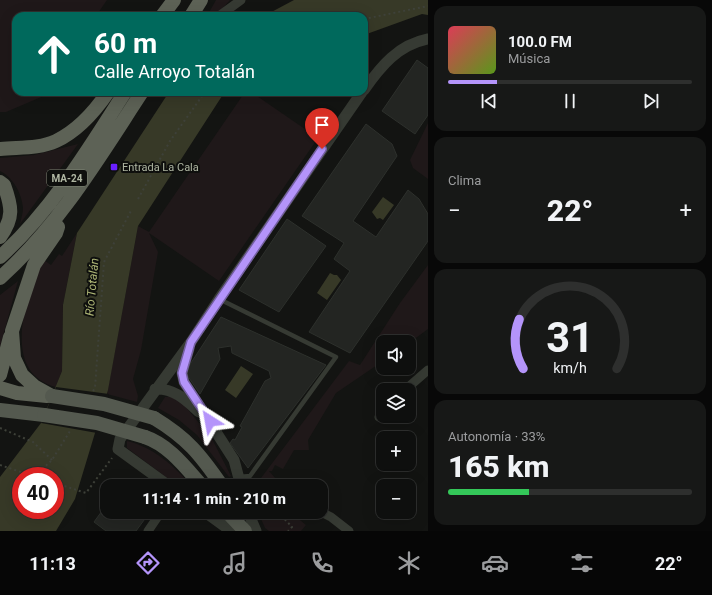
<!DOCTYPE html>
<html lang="es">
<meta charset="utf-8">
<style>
:root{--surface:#0e0f0e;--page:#171817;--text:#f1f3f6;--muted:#9b9c9e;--line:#2e2f2e;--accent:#b494fa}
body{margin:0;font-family:Roboto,sans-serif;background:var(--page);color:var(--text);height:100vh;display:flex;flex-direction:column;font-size:15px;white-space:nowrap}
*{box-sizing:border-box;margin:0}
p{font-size:13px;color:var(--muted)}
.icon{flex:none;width:22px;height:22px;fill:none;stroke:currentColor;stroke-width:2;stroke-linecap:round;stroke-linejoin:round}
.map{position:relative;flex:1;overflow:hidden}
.sheet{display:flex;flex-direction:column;gap:6px;padding:6px;background:#080808;width:284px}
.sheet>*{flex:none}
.hud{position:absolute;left:12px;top:12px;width:356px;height:84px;border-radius:12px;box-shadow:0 4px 16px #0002,0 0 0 1px var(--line);background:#00695c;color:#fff;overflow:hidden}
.tools{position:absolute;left:376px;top:335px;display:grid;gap:8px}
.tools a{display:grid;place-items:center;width:40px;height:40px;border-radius:8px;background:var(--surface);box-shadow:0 4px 16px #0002,0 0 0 1px var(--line);font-size:20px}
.speed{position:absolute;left:12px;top:467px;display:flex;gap:8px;font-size:20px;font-weight:700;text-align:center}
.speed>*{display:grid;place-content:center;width:52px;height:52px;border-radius:50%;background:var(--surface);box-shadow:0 4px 16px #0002,0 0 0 1px var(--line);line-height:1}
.speed .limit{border:6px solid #d22;background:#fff;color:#111}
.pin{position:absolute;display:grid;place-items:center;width:34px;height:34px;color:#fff;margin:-41px -17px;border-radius:50% 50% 50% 0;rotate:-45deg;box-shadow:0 0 4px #0007}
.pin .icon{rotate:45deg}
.me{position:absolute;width:44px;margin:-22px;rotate:326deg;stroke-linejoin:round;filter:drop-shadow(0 0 3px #0008)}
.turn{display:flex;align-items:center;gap:14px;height:84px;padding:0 16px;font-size:18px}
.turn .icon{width:52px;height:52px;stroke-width:2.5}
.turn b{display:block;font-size:28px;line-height:34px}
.big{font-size:30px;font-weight:800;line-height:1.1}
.sheet .card{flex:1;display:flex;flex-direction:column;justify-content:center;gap:6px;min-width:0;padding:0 14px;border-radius:12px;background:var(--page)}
.sheet .dial{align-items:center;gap:0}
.dial svg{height:104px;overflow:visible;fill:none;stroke:var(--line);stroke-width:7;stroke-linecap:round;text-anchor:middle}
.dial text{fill:var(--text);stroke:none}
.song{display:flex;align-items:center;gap:12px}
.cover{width:48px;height:48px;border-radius:6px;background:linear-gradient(135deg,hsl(350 70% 55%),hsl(90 70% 35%))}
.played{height:4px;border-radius:2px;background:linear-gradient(90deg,var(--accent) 20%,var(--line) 20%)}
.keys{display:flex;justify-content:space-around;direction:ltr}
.heat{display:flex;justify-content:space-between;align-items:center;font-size:22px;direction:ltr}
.charge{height:6px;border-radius:3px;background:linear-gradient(90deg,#34c759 33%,var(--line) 0)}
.trip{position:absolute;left:100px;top:479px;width:228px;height:40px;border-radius:12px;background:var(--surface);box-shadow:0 4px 16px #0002,0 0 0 1px var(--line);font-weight:800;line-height:40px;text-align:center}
.menu{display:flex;height:64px;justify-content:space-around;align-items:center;background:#060606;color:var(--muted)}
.menu .icon{width:28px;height:28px}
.menu .selected{color:var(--accent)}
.menu b{font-size:18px;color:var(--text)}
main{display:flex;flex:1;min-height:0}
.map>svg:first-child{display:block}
</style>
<main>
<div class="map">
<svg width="428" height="531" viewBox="0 0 428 531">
<rect width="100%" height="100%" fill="#131412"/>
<!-- green -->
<path fill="#1f1819" d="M0 0H107L96 16H16V92H53L6 112H0Z
M216 0H230L216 16H207Z
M245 92H251L318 138 219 281 149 233 158 252 141 350 133 379 138 396 137 402 107 394 138 226 149 232Z
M428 123V179L413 168 410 160Z
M78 144 20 224C21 219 23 213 23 208 22 194 13 177 0 171V158L34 155Z
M77 233 63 305 62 371 56 387C0 372 26 300 41 258L51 265 59 254 62 256Z
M428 265V329L409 343 383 342V361L336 393 308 440 309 450H294L283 469 275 465 272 471H269L282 486H255L349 361 360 365 400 303Z
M18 281 0 347V295Z
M174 396 181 401 212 439 231 476 229 477 197 435 179 420 158 408 165 397Z
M127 441C153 447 174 466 192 486H178L127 448Z
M258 512H290L306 525 301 531H269L265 528Z"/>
<!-- water -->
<path fill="#373927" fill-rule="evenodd" d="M294 0H428V15L422 14 364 35V16H264Z
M169 92H227L222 96 138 226 108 390 75 499 56 531H0V477L41 423 62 371 63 305 77 233ZM21 476H55V510H21Z
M383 197 394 205 383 220 380 218 377 219 372 212Z
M330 273 334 275H337L341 280 327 300 317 293Z
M241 366 253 374 236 398 225 390Z"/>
<!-- pier -->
<path fill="#131412" d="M56 387 109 394 97 433 41 423Z"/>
<!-- building -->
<path fill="#232522" stroke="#2d302c" d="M417 60 428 68V115L415 134 382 111Z
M366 124 392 144 397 156 353 221 376 237 408 190 419 199 428 214V241L350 353 309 332 350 271 334 259 344 243 302 216Z
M287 219 326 246 279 312 239 290Z
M221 317 326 365 248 468 230 443 233 439 235 440 242 427 240 426 265 381 271 378 269 371 232 353 231 346 218 348 220 359 200 394 185 372Z
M107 504V512H150L136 531H106L94 522Z"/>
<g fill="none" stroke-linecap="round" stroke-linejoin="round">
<!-- path -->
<path stroke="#3e4139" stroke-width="2" stroke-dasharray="2 3" stroke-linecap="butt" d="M364 19 428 6
M138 199 170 141 205 92
M93 391 95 388 104 262 132 209
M0 428 33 442 52 460
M0 465 33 476
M35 476 52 460 70 431
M55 483 86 493 112 458
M269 486 272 478 278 486
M278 512 292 527 288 531"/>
<!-- service -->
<path stroke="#363a33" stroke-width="4.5" d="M219 299 336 357 250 476 239 477"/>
<!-- minor -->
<path stroke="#363a33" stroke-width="9" d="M219 16 241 0
M405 390 428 370
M379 417 383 411
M321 512 331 517 349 531
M148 531 161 512"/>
<!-- tertiary -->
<path stroke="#363a33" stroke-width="11" d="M364 90C381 66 398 45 428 39
M189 349 182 373 184 382 234 460 241 486
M155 389C174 388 186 400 199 412
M169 486 118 449 120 439 191 342 219 299 362 92
M205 512 231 531
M248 512 256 531"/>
<!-- primary -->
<path stroke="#54594f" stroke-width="14" d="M0 410 44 415
M154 418C187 438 200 454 222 486
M145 437C169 445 186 468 202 486
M227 512 245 531"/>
<!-- trunk -->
<path stroke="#5d6256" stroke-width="14" d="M162 16 174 0
M191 16 201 0
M0 149C18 147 39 149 56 141 77 131 95 111 108 92
M0 182 4 185C12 207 14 218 0 237
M0 257C51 211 88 150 125 92
M0 278C60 224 98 159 142 92
M0 375 10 337
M0 388 17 393 47 396
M52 396 34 386 22 375 14 358 12 331 34 265 56 233 58 227"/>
<!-- primary-bridge -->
<path stroke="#54594f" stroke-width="14" d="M52 396 104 404 154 418
M44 415 97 423 145 437"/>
</g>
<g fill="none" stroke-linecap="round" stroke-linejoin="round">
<defs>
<path id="route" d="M210 421 184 382 182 373 191 342 322 149"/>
</defs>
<!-- route casing -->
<use href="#route" stroke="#7560a2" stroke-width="10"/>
<!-- route -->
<use href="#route" stroke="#b494fa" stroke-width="7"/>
</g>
<!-- markers -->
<rect fill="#691fff" stroke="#0e0f0d" stroke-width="1.5" x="110" y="163" width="8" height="8" rx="2"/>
<g text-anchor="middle" stroke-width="4" stroke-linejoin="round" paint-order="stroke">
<!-- shield labels -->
<rect fill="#0e0f0d" stroke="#7f8475" stroke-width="1" x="47" y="170" width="40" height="16" rx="3"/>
<g font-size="10" font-weight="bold" fill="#afb6a2">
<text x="67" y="182">MA-24</text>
</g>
<!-- poi labels -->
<g font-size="11" fill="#afb6a2" stroke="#0e0f0d" text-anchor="start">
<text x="122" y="171">Entrada La Cala</text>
</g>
<!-- water labels -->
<g font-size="12" font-style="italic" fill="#adb575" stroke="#0e0f0d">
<text transform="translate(92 287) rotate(-85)" y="4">Río Totalán</text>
</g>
</g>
</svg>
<div class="tools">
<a><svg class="icon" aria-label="sound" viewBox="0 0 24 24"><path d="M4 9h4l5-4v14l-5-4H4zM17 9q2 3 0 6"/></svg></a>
<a><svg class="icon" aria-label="layers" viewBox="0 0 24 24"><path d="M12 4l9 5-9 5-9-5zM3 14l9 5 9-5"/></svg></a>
<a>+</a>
<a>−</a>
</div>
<div class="speed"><div class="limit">40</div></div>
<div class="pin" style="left:322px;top:149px;background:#d93025"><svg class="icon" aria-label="arrive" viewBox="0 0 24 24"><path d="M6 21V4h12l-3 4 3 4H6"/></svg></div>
<svg class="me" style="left:210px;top:421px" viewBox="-20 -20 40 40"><path d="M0-17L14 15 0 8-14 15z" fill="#b494fa" stroke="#fff" stroke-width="4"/></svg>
<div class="trip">11:14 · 1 min · 210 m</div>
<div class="hud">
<div class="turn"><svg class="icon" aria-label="ahead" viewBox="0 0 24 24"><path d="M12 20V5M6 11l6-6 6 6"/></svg><div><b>60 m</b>Calle Arroyo Totalán</div></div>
</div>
</div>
<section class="sheet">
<div class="card">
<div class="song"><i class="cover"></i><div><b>100.0 FM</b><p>Música</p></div></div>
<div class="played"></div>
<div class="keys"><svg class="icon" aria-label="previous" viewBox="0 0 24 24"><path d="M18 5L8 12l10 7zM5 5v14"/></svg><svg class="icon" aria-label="pause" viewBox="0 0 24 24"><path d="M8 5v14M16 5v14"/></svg><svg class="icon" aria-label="next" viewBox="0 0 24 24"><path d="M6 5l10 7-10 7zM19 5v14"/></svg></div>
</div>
<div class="card"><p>Clima</p>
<div class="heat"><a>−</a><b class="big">22°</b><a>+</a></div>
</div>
<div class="card dial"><svg viewBox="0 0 100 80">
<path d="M14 69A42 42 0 1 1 86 69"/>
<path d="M14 69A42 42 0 0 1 11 31" stroke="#b494fa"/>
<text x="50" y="56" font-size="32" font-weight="700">31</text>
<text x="50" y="72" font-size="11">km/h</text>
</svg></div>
<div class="card"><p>Autonomía · 33%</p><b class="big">165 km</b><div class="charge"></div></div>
</section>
</main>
<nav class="menu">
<b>11:13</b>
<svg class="icon selected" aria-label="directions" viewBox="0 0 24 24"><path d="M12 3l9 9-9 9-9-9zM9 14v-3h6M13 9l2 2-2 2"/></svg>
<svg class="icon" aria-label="music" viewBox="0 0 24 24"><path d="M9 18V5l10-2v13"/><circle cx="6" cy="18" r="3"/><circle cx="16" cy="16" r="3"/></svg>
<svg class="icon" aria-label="phone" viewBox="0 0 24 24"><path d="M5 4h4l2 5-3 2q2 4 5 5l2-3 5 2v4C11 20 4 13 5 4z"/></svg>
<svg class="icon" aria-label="climate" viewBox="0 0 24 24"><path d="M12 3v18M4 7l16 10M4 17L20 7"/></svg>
<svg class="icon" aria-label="car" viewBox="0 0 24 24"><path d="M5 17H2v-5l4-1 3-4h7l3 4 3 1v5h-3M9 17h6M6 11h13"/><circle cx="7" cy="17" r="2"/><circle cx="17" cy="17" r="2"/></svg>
<svg class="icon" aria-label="filters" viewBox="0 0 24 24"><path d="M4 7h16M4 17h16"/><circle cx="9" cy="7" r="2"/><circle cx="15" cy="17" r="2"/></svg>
<b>22°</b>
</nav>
